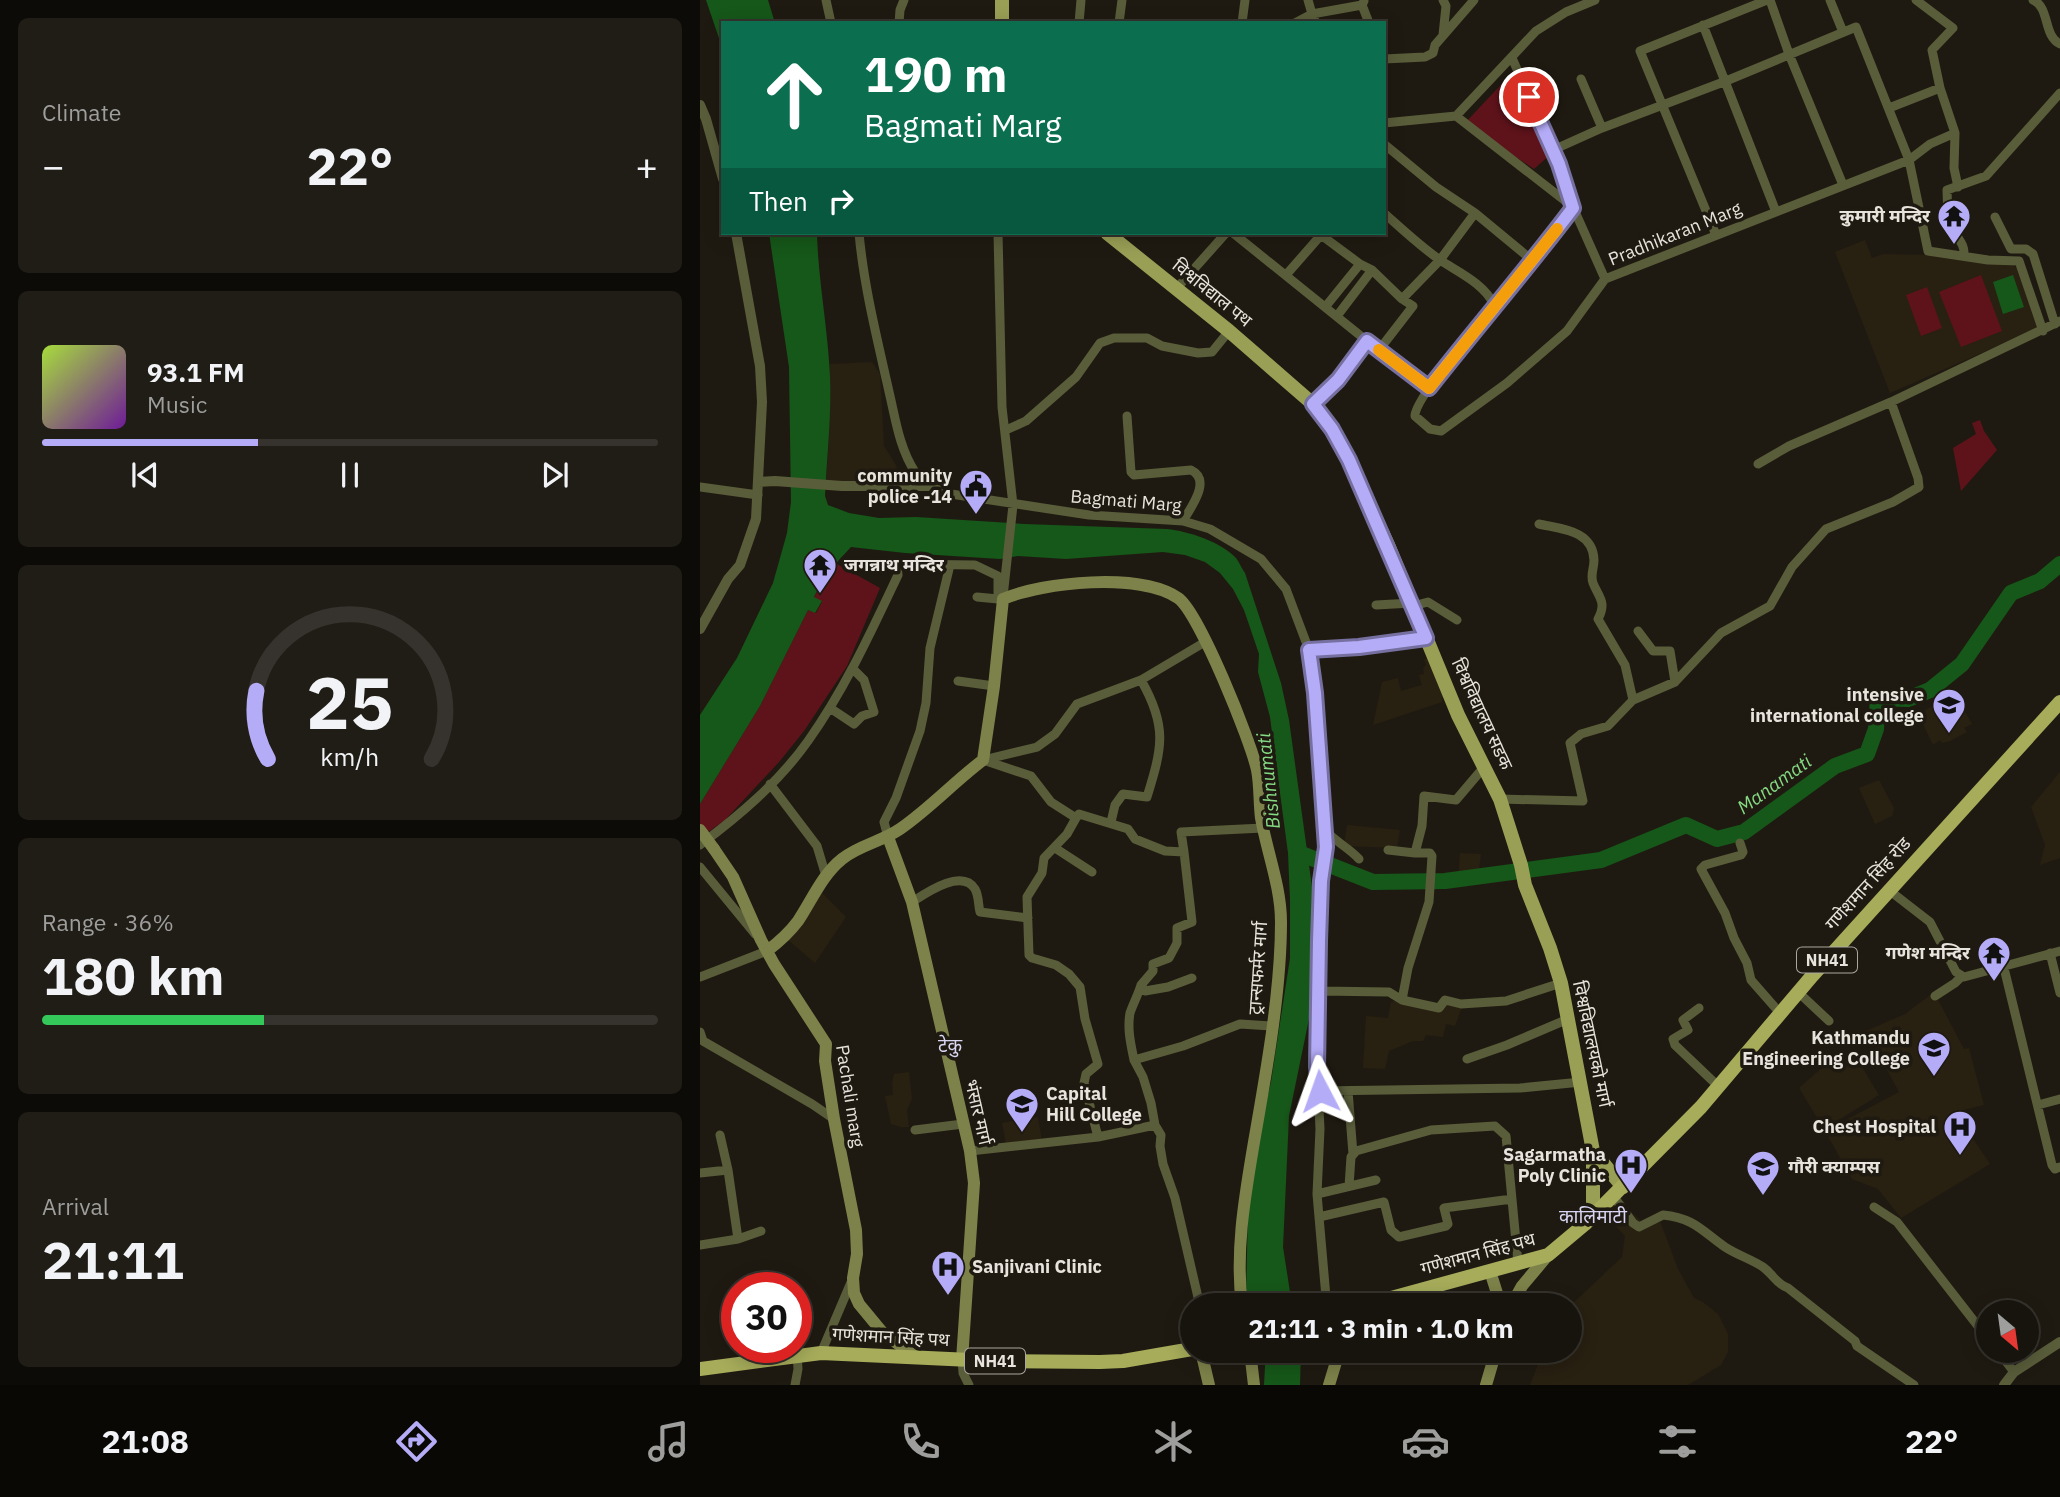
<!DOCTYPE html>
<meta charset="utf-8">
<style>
:root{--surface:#17140d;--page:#201d16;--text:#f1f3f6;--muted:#9e9e9d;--line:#36332e;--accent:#b5acf8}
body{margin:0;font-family:"IBM Plex Sans","Noto Sans Devanagari",sans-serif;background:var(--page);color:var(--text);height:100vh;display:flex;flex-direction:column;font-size:26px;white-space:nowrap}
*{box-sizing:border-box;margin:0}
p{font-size:23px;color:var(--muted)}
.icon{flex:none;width:38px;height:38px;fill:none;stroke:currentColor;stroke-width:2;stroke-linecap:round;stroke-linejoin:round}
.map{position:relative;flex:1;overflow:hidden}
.drawer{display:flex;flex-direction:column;gap:18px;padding:18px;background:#0d0b07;width:700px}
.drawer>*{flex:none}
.top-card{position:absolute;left:21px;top:21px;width:665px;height:214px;border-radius:0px;box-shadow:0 4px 18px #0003,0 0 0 2px var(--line);background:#0b6e4f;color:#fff;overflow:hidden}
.needle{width:46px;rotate:151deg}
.controls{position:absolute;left:1276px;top:1300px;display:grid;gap:14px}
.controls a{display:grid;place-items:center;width:63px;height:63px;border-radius:50%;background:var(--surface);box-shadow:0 4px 18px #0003,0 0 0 2px var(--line);font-size:35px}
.speed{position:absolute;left:21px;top:1272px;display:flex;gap:14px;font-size:35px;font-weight:700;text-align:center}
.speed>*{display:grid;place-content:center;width:91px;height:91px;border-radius:50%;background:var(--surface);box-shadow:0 4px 18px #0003,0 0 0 2px var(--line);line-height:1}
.speed .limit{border:10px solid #d22;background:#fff;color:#111}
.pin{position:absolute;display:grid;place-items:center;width:60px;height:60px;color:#fff;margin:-30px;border:4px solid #fff;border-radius:50%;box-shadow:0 2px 7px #0007}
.me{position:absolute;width:77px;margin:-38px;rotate:356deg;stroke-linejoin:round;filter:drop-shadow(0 0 5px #0008)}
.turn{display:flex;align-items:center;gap:24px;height:147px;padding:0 28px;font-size:32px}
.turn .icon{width:91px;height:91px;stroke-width:2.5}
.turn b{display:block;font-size:49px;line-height:60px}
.then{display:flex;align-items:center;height:66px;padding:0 28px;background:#0003;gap:14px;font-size:26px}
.big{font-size:52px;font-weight:800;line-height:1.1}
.drawer .widget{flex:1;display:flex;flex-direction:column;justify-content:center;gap:10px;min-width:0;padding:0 24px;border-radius:10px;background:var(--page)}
.drawer .dial{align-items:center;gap:0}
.dial svg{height:182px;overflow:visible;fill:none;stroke:var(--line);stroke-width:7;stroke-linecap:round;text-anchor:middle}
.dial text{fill:var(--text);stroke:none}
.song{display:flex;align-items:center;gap:21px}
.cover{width:84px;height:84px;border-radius:10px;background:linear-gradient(135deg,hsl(80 70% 55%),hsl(280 70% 35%))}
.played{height:7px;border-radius:4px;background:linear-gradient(90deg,var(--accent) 35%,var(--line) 35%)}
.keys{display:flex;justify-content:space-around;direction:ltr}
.heat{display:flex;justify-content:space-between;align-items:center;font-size:38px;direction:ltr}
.charge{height:10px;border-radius:5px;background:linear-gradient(90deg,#34c759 36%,var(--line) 0)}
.trip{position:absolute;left:480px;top:1293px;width:402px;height:70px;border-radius:35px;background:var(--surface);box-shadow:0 4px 18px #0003,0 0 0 2px var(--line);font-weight:800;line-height:70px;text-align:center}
.tabs{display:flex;height:112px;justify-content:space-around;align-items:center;background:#090805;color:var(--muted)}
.tabs .icon{width:49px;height:49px}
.tabs .active{color:var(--accent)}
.tabs b{font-size:32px;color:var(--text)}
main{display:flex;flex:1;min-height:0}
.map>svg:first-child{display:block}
</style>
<main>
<section class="drawer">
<div class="widget"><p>Climate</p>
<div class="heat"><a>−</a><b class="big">22°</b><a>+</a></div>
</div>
<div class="widget">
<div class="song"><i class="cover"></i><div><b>93.1 FM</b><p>Music</p></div></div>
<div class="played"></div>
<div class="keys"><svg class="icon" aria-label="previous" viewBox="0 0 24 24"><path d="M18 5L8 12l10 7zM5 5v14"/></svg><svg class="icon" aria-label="pause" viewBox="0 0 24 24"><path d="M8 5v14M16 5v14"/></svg><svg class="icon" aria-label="next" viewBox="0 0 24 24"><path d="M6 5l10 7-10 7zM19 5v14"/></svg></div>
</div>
<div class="widget dial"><svg viewBox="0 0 100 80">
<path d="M14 69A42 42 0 1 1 86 69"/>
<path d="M14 69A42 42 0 0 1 9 39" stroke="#b5acf8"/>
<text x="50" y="56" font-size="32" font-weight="700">25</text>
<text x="50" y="72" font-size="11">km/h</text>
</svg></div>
<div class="widget"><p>Range · 36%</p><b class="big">180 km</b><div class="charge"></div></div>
<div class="widget"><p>Arrival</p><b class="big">21:11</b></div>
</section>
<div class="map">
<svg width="1360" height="1385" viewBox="0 0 1360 1385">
<rect width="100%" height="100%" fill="#1f1a11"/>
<!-- built -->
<path fill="#282011" d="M1165 240 1172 258 1183 254 1230 255 1249 259 1312 264 1318 269 1339 328 1190 393 1135 252Z
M172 362 180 374 184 446 197 467 193 478 190 482 127 484 125 493 129 437 130 364Z
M731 658 744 687 742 702 673 725 682 682 698 678 701 691 722 685 719 675 724 674 723 668 726 665 724 659Z
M1255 694 1272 724 1264 728 1267 732 1250 741 1242 743 1240 740 1233 745 1218 714Z
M1360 772V858L1340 865 1345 845 1331 807Z
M1179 780 1194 808 1192 816 1175 824 1159 788Z
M647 825 700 830 697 848 644 846Z
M760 853 781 854 778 878 758 880Z
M122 893 146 917 115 963 87 939Z
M1234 992 1264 1049 1269 1048 1284 1105 1255 1112 1290 1164 1201 1218 1178 1189 1152 1179 1125 1131 1199 1092 1166 1031 1205 1014Z
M697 1000 739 1011 744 1002 763 1004 755 1026 746 1024 743 1037 726 1035 723 1041H713L689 1051 685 1069 663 1068 666 1016 688 1018 691 1002Z
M1153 1052 1179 1095 1124 1129 1099 1088 1123 1067Z
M209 1072 212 1099 207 1110 209 1127H201L191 1124 185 1096 193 1095 192 1084 194 1074Z
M338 1117 342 1141 306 1144 302 1123Z
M914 1197 947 1226 960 1221 978 1269 994 1298 1003 1302 1018 1314 1028 1334V1352L1021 1365 988 1385H830L843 1351H870V1306L922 1257 925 1236 902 1211Z"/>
<!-- green -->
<path fill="#5e131a" d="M811 74 852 153 834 169 765 123Z
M1281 275 1302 331 1261 347 1239 292Z
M1227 287 1242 328 1221 336 1206 295Z
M1280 420 1284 431 1297 450 1261 491 1253 448 1276 434 1272 423Z
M135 563 180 588 147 666 104 731 79 762 25 820 0 838V804L60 706 108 610 116 613 122 602 114 598 125 575Z"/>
<!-- water -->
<path fill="#165819" d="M6 0H68L75 23H23V50Z
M69 233H117C118 276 126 318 129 361 133 406 127 452 125 496L128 505 149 513 179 518 216 517 324 524 467 529C488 531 521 542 536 558 539 562 542 569 545 573L581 683 589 720 612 887 610 1014 589 1116 583 1247 592 1305H548L546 1297 548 1209 557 1142 571 1082 590 958V900L588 853 580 793 570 717 558 672 559 654 544 610 533 589 520 573 505 562 485 555 463 552 366 559 318 556 300 559 205 553 151 547 125 575 114 597 122 601 115 613 108 610 60 706 0 804V715L37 658 73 583 87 533 91 502 89 367Z
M1313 275 1324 307 1303 314 1293 282Z
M561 1351H601L600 1385H564L565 1366Z"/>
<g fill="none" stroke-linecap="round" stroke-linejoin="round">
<!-- river -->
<path stroke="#165819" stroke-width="16" d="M599 853 673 882 745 881 901 860 986 825 1017 839 1044 832 1135 766 1167 754 1176 729 1178 698 1208 699 1230 690 1262 664 1311 593 1340 581 1360 564"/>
<!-- minor -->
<path stroke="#595d3a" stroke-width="9" d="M126 0 131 23
M1070 0 1089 54 1143 185
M1130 0 1143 32
M1216 0 1253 28 1232 50 1240 88 1255 133 1254 168 1258 187
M1333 0C1350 7 1343 36 1360 44
M664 1 662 5 669 23
M199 23 200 10 204 0
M379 23 381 0
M419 23 422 0
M542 23 545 0
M595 23 612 14 608 0
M616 23 612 14 662 5
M1003 25 1076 212
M743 35 746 6 743 0
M812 58 853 150 873 207 905 279
M684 59 725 57 733 53 735 45 774 0
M881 79 902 128
M1189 108 1240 88
M756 116 873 207C859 226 846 245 831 263 812 285 714 396 715 416L730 429 741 431 807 383 867 331 905 279 1209 160 1230 144 1255 133
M684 123 756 116 836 31 866 12 895 0
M684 144 736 187 775 213 833 261
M853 150 902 128 1026 81 1156 27 1209 160 1228 251 1288 260 1319 261 1343 331
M684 213C702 229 720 246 740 260 758 272 785 284 794 305
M1295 217 1311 249H1326L1333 254 1355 324
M159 233C164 288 178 342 190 396 196 422 200 449 215 472 224 484 238 489 251 494L389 515 483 521 510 529 561 559 586 589 609 650 615 693 626 847 621 881 619 941 617 1067 620 1129 617 1194 626 1297 633 1306
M298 233 302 407 313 505 303 597
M533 233 667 341 729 388
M1016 235 940 51 1067 0
M1264 255C1265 244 1257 238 1253 229 1248 216 1247 203 1247 190L1286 176 1360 93
M586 275 621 235 660 264 672 270 702 299 713 306 679 350
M477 288 526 233
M702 299 740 260 775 213
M626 306 660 264
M637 316 672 270
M613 404 638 380 667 341
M427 416 431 472 434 475 491 470C512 480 491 507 483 521
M306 430 326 421 376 377 400 343 414 338H447L462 346 498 353 512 352 529 331
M1058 464 1089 446 1191 402 1360 321
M0 487 58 495
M839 524C861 529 893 530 894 560 894 569 890 575 893 583 899 598 907 602 898 619L925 665 933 700
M277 597 298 599
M676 605 712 603
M713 606 728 602 757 620
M938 631 953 651H970L975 682
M609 650 659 647 726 638
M258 681 294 686
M130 708 154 724 162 716 174 712 164 680 153 669
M283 760 337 747 355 734 377 704 441 680 505 642
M283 760 331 776 351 802 376 818
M70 784 117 846 126 876
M800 799 883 801 870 743 881 734 908 726 933 700 975 682 1021 633 1070 606 1092 567 1126 529 1193 502 1219 487 1218 478 1191 402
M376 818 367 834 344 858 342 873 327 897 329 955 332 958 356 965 369 974 380 987 385 1019 398 1064 386 1074 384 1083 398 1137
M376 818 379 814 428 829 435 839 465 851 484 852 492 922 477 928V943L469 958 453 964V971L441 985
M411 822 415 805 423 794 447 797C462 748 468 727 441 680
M626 831C636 842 649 848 659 859
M188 837 184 822 196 798 220 731 226 703 230 648 250 565
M1040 843 1043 852 1041 855 1005 865 1001 869 1025 913 1034 938 1047 963 1051 980 1080 1013
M0 845C40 815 79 782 108 741 145 689 171 632 198 575L197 564 275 565 298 576V599H303
M355 848 392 872
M688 850 715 853
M484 852 481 832 563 828
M0 867 55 934
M1190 891 1230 922 1256 972 1264 977 1360 951
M212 902C226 893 262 868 275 889 279 896 278 904 280 912L328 918
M1350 953 1360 993
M1304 968 1352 1165 1355 1169 1360 1167
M0 977 67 951
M492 978 468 987 445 991 441 985C438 995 433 1004 430 1013 427 1029 431 1045 434 1060L483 1046 540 1024 571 1026
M620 991 689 992 702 1000 739 1008 745 1000 761 1004 806 1001 861 983
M1098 992 1129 1021
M1235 996 1255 983 1262 976
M702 1000 708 968 729 902 732 856 730 853H715L722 826 724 796 756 800 784 767
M999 1008 983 1020 988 1030 973 1039 975 1045 1018 1086
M0 1032 3 1041 112 1104 134 1119
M767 1059 807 1045 868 1019
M434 1060 443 1077 451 1103 455 1125 461 1135 460 1146 463 1164 475 1198 500 1306
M620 1091 820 1088 881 1082
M648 1091 653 1154
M1338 1105 1360 1099
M215 1130 263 1124
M20 1135 28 1170 38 1239
M270 1151 398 1137 455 1125
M0 1173 28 1170
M649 1186 651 1157 656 1151 731 1130 795 1126 806 1136 818 1263
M617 1194 676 1180
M914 1197 933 1223 939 1227 963 1215C994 1218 1002 1231 1025 1247 1037 1255 1051 1259 1063 1267 1073 1274 1076 1284 1088 1288L1155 1341 1157 1346 1214 1385
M1174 1207 1197 1222 1288 1339
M619 1217 684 1202 691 1230 699 1237 746 1226 748 1224 744 1208 812 1199
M0 1245 38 1239 61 1231
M1298 1351 1314 1372
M121 1353 152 1280
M262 1360 263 1373 269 1385
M95 1385 98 1369 97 1354"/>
<!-- tertiary -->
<path stroke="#595d3a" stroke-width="10" d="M0 105 6 119 23 179
M59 482 75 481 142 486H232
M0 629 28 579 40 565 56 519 62 402 60 366 36 233
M1304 1385 1314 1372 1360 1342"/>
<!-- secondary -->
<path stroke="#7d824a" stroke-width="12" d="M188 837 212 902 270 1151 274 1183 262 1360
M14 849 33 877 61 940 74 964 126 1044 125 1061 134 1119 156 1230 157 1254 153 1278 154 1293 159 1304 183 1333 217 1358
M67 951C79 942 89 933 98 921 112 900 122 875 142 859 159 845 181 842 200 829 229 809 254 782 283 760L294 686 303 599C343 582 440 572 478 598 499 612 551 742 557 770 560 785 559 802 561 818 567 852 581 887 581 922 581 992 566 1073 554 1142 545 1196 535 1250 542 1306
M790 1271 801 1306
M811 1306 822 1286 848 1255
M501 1351 509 1385
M550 1351 554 1385
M629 1385 636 1362 643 1351
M786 1385 796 1351"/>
<!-- primary -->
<path stroke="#999f55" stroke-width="14" d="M302 23V0
M407 233 529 331 613 404 632 429 649 460 688 545 758 715 800 799 821 865 825 885 850 948 861 983 893 1151V1216
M893 1151 923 1187"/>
<!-- trunk -->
<path stroke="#a6ac5a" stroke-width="14" d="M662 1306 848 1255 885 1224 1001 1107 1112 976 1360 702
M0 1369 121 1353 292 1361 400 1362 423 1361 492 1349"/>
<!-- secondary-bridge -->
<path stroke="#7d824a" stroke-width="12" d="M0 830 14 849"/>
</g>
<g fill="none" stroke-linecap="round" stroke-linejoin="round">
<defs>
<path id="route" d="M620 1091 617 1067 619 941 621 881 626 847 615 693 609 650 659 647 726 638 649 460 632 429 613 404 638 380 667 341 729 388C777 327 827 269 873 208L859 164 829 97"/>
</defs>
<!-- route casing -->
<use href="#route" stroke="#7670a1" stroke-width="18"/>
<!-- route -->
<use href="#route" stroke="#b5acf8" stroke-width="12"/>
<!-- slow -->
<path stroke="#f59e0b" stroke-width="12" d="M679 350 729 388 857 229"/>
</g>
<!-- icons -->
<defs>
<symbol id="temple-pin" viewBox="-11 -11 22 30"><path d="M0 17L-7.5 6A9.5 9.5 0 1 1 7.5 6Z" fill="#b5acf8" stroke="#1f1a11"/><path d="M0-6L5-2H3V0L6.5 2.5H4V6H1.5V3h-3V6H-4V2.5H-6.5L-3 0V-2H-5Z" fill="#111"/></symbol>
<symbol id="civic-pin" viewBox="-11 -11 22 30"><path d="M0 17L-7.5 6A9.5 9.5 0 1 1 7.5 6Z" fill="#b5acf8" stroke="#1f1a11"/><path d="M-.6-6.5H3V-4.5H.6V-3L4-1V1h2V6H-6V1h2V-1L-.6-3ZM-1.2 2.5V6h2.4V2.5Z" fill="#111"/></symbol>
<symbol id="university-pin" viewBox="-11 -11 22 30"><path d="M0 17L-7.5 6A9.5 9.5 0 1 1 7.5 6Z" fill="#b5acf8" stroke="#1f1a11"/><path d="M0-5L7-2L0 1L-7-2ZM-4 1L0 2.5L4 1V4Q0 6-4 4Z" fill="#111"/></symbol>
<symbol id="hospital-pin" viewBox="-11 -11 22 30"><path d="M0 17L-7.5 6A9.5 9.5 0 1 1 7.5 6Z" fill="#b5acf8" stroke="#1f1a11"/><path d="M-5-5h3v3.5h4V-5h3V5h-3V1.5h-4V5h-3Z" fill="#111"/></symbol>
</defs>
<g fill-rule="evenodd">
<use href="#temple-pin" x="1235" y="197" width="38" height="52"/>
<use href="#civic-pin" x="257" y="467" width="38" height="52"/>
<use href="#temple-pin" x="101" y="546" width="38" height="52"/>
<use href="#university-pin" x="1230" y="686" width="38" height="52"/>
<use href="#temple-pin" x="1275" y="934" width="38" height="52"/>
<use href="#university-pin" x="1215" y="1029" width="38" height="52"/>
<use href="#university-pin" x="303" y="1085" width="38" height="52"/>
<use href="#hospital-pin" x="1241" y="1108" width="38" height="52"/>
<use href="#hospital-pin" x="912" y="1146" width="38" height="52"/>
<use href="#university-pin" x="1044" y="1148" width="38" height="52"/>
<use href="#hospital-pin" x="229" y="1248" width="38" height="52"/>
</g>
<g text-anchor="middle" stroke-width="7" stroke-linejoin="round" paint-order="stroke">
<!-- shield labels -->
<g fill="#1f1a11" stroke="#aba7a0" stroke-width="2">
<rect x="1097" y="947.5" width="60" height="25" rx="5"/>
<rect x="265" y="1348.5" width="60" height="25" rx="5"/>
</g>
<g font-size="16" font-weight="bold" fill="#e7e4dd">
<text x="1127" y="966">NH41</text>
<text x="295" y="1367">NH41</text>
</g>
<!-- poi labels -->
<g font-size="18" font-weight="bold" fill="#e7e4dd" stroke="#1f1a11" text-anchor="end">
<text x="1230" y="222">कुमारी मन्दिर</text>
<text x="252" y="482">community<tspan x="252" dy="21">police -14</tspan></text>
<text x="144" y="571" text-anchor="start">जगन्नाथ मन्दिर</text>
<text x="1224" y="701">intensive<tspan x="1224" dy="21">international college</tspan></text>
<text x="1270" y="959">गणेश मन्दिर</text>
<text x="1210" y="1044">Kathmandu<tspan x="1210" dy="21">Engineering College</tspan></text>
<text x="346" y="1100" text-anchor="start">Capital<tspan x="346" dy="21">Hill College</tspan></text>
<text x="1236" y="1133">Chest Hospital</text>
<text x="906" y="1161">Sagarmatha<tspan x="906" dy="21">Poly Clinic</tspan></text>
<text x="1088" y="1173" text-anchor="start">गौरी क्याम्पस</text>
<text x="272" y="1273" text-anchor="start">Sanjivani Clinic</text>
</g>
<!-- street labels -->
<g font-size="18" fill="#e7e4dd" stroke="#1f1a11">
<text transform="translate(975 234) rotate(-22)" y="6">Pradhikaran Marg</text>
<text transform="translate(512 293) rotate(39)" y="6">विश्वविद्याल पथ</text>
<text transform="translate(426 501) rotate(5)" y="6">Bagmati Marg</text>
<text transform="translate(782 714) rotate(65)" y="6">विश्वविद्यालय सडक</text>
<text transform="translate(1168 884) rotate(-48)" y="6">गणेशमान सिंह रोड</text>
<text transform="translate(558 968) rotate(-86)" y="6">ट्रान्सफर्मर मार्ग</text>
<text transform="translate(892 1044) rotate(78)" y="6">विश्वविद्यालयको मार्ग</text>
<text transform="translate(150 1096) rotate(81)" y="6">Pachali marg</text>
<text transform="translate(278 1112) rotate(77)" y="6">भंसार मार्ग</text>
<text transform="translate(778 1254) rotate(-15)" y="6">गणेशमान सिंह पथ</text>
<text transform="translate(191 1337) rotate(3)" y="6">गणेशमान सिंह पथ</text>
</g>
<!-- water labels -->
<g font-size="19" font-style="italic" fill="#85da83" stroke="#1f1a11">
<text transform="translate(568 781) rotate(-96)" y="7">Bishnumati</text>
<text transform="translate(1074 784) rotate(-36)" y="7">Manamati</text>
</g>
<!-- neighbourhood labels -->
<g font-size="19" fill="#d8d6f3" stroke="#1f1a11">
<text x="250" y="1052">टेकु</text>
<text x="893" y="1223">कालिमाटी</text>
</g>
</g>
</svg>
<div class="controls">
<a><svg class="needle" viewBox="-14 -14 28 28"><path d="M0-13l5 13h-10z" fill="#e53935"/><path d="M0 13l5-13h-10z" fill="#9e9e9d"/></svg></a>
</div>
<div class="speed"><div class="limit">30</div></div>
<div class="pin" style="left:829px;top:97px;background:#d93025"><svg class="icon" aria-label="arrive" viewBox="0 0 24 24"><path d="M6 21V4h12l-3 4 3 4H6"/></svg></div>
<svg class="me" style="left:620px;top:1091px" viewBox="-20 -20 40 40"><path d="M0-17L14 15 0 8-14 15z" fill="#b5acf8" stroke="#fff" stroke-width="4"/></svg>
<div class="trip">21:11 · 3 min · 1.0 km</div>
<div class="top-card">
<div class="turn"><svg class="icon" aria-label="ahead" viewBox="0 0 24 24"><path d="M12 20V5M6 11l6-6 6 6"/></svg><div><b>190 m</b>Bagmati Marg</div></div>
<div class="then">Then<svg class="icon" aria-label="right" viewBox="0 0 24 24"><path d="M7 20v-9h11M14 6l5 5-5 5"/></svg></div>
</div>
</div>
</main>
<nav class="tabs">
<b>21:08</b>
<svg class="icon active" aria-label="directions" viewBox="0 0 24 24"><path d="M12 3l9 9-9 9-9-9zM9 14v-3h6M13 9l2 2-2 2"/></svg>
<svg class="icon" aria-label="music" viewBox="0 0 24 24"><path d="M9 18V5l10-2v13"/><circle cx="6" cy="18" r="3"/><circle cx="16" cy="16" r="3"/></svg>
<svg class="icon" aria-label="phone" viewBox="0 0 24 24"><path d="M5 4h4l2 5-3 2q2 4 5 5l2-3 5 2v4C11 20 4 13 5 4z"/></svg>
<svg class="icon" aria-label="climate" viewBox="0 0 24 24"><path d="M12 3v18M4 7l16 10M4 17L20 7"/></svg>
<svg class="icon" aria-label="car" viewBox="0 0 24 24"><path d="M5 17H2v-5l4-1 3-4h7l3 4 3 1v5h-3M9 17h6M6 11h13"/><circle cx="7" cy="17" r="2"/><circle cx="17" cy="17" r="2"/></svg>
<svg class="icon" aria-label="filters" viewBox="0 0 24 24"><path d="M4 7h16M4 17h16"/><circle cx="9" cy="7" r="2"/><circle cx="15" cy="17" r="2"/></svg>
<b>22°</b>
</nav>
